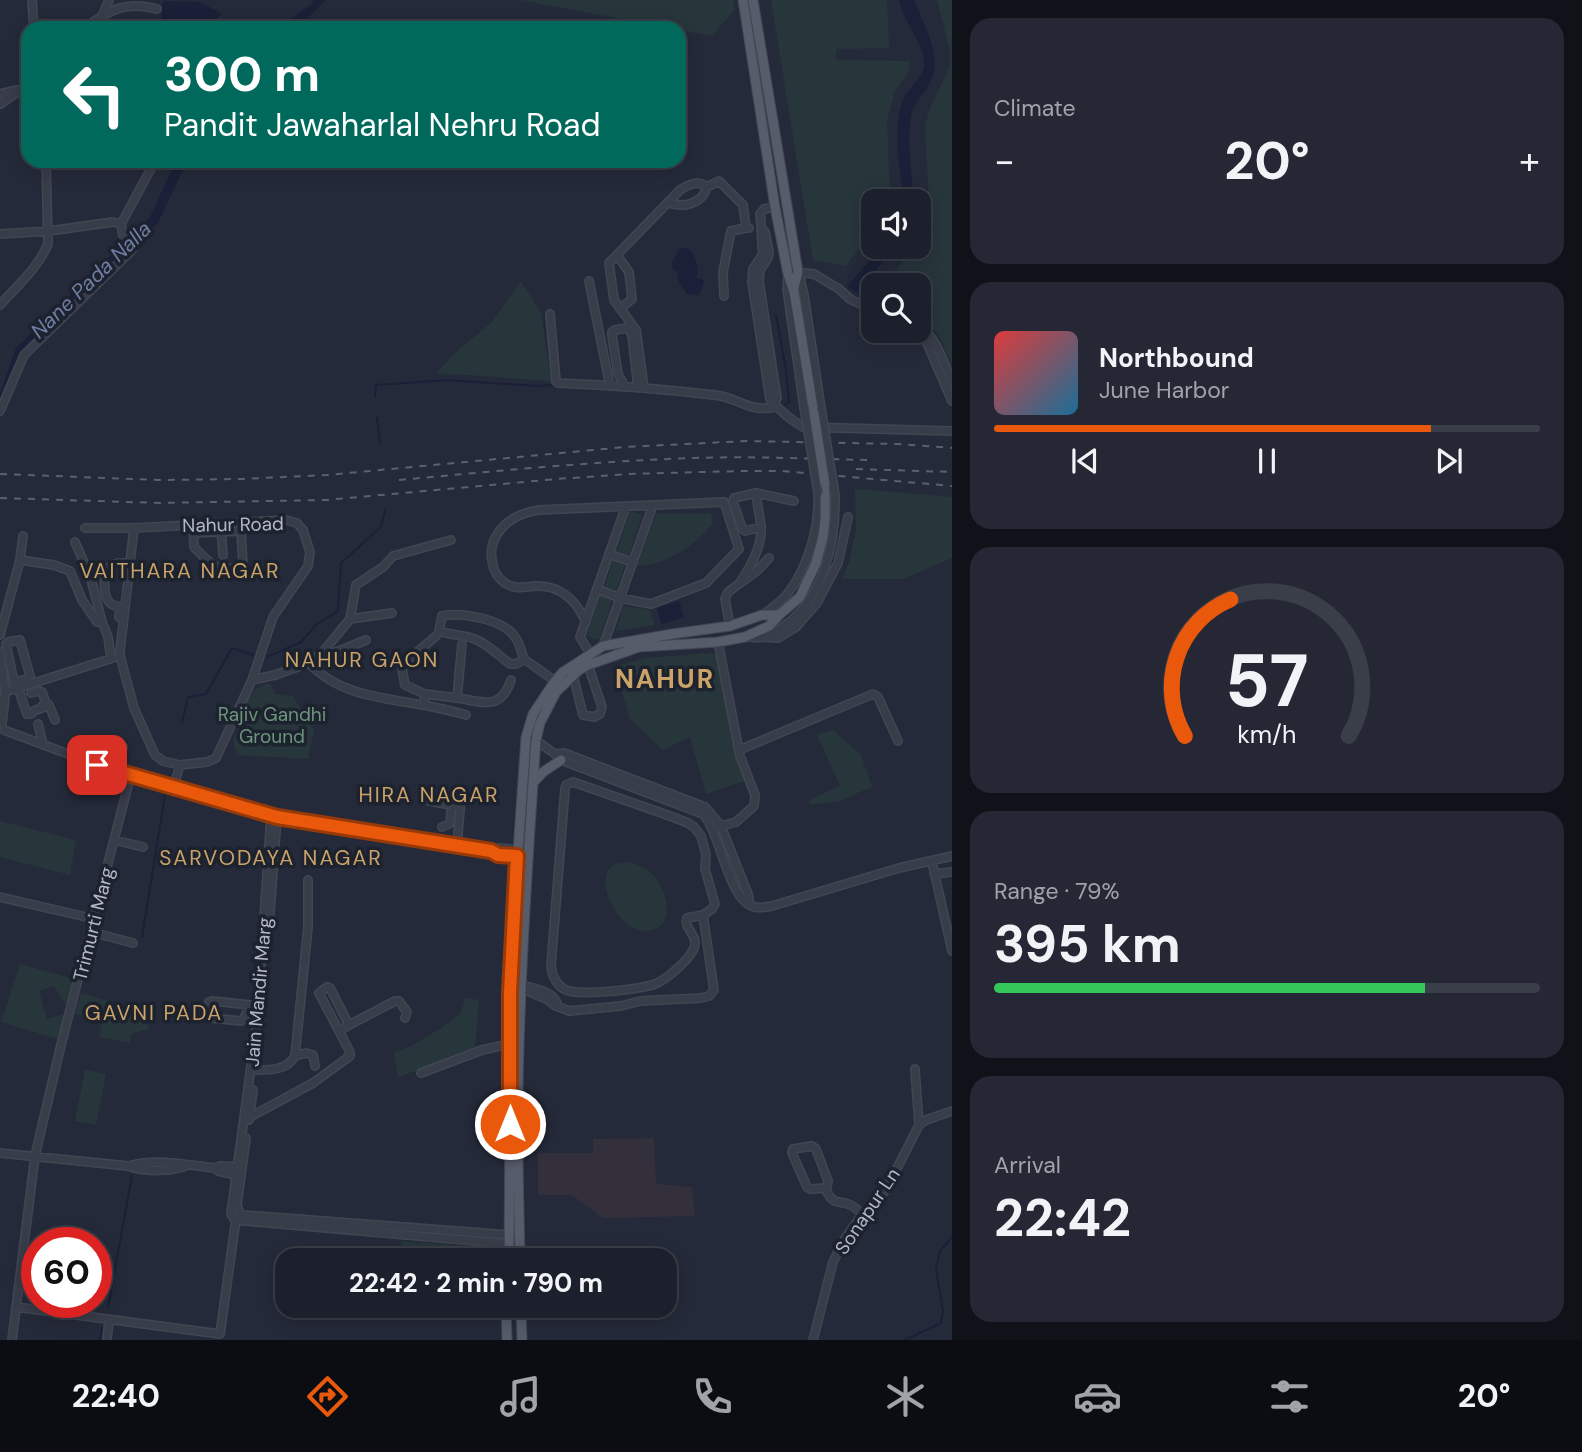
<!DOCTYPE html>
<meta charset="utf-8">
<style>
:root{--surface:#1c202c;--page:#252834;--text:#f1f3f6;--muted:#a0a3a9;--line:#3a3e48;--accent:#ea580c}
body{margin:0;font-family:"DM Sans",sans-serif;background:var(--page);color:var(--text);height:100vh;display:flex;flex-direction:column;font-size:26px;white-space:nowrap}
*{box-sizing:border-box;margin:0}
p{font-size:23px;color:var(--muted)}
.icon{flex:none;width:38px;height:38px;fill:none;stroke:currentColor;stroke-width:2;stroke-linecap:round;stroke-linejoin:round}
.map{position:relative;flex:1;overflow:hidden}
.drawer{display:flex;flex-direction:column;gap:18px;padding:18px;background:#0f1218;width:630px}
.drawer>*{flex:none}
.top-card{position:absolute;left:21px;top:21px;width:665px;height:147px;border-radius:21px;box-shadow:0 4px 18px #0003,0 0 0 2px var(--line);background:#00695c;color:#fff;overflow:hidden}
.buttons{position:absolute;left:861px;top:189px;display:grid;gap:14px}
.buttons a{display:grid;place-items:center;width:70px;height:70px;border-radius:14px;background:var(--surface);box-shadow:0 4px 18px #0003,0 0 0 2px var(--line);font-size:35px}
.speed{position:absolute;left:21px;top:1227px;display:flex;gap:14px;font-size:35px;font-weight:700;text-align:center}
.speed>*{display:grid;place-content:center;width:91px;height:91px;border-radius:50%;background:var(--surface);box-shadow:0 4px 18px #0003,0 0 0 2px var(--line);line-height:1}
.speed .limit{border:10px solid #d22;background:#fff;color:#111}
.pin{position:absolute;display:grid;place-items:center;width:60px;height:60px;color:#fff;margin:-30px;border-radius:14px;box-shadow:0 4px 10px #0006}
.me{position:absolute;width:77px;margin:-38px;rotate:0deg;stroke-linejoin:round;filter:drop-shadow(0 0 5px #0008)}
.turn{display:flex;align-items:center;gap:24px;height:147px;padding:0 28px;font-size:32px}
.turn .icon{width:91px;height:91px;stroke-width:2.5}
.turn b{display:block;font-size:49px;line-height:60px}
.big{font-size:52px;font-weight:700;line-height:1.1}
.drawer .card{flex:1;display:flex;flex-direction:column;justify-content:center;gap:10px;min-width:0;padding:0 24px;border-radius:21px;background:var(--page)}
.drawer .dial{align-items:center;gap:0}
.dial svg{height:182px;overflow:visible;fill:none;stroke:var(--line);stroke-width:7;stroke-linecap:round;text-anchor:middle}
.dial text{fill:var(--text);stroke:none}
.song{display:flex;align-items:center;gap:21px}
.cover{width:84px;height:84px;border-radius:10px;background:linear-gradient(135deg,hsl(0 70% 55%),hsl(200 70% 35%))}
.played{height:7px;border-radius:4px;background:linear-gradient(90deg,var(--accent) 80%,var(--line) 80%)}
.keys{display:flex;justify-content:space-around;direction:ltr}
.heat{display:flex;justify-content:space-between;align-items:center;font-size:38px;direction:ltr}
.charge{height:10px;border-radius:5px;background:linear-gradient(90deg,#34c759 79%,var(--line) 0)}
.trip{position:absolute;left:275px;top:1248px;width:402px;height:70px;border-radius:21px;background:var(--surface);box-shadow:0 4px 18px #0003,0 0 0 2px var(--line);font-weight:700;line-height:70px;text-align:center}
.tab-bar{display:flex;height:112px;justify-content:space-around;align-items:center;background:#0b0d12;color:var(--muted)}
.tab-bar .icon{width:49px;height:49px}
.tab-bar .selected{color:var(--accent)}
.tab-bar b{font-size:32px;color:var(--text)}
main{display:flex;flex:1;min-height:0}
.map>svg:first-child{display:block}
</style>
<main>
<div class="map">
<svg width="952" height="1340" viewBox="0 0 952 1340">
<rect width="100%" height="100%" fill="#252a3a"/>
<!-- medical -->
<path fill="#33303c" d="M654 1138 656 1184 692 1187 695 1216 603 1218 572 1195H538V1153H593V1139Z"/>
<!-- green -->
<path fill="#27363b" d="M521 0H733L735 9 712 36 679 30V28H669Z
M771 0H887L889 48 836 49V60L909 61V71L895 91 887 120 890 201H873V231L846 266 813 260Z
M937 0H952V366C944 346 939 328 919 318V285H885L914 247H919V240L924 233 929 205 925 125 931 106 949 68 950 51Z
M521 281 541 313 551 381 437 373 456 352 492 322Z
M855 489 952 497V558L903 579H842L849 563 856 530Z
M630 511 642 515 629 555 617 551Z
M711 513 713 524C693 546 668 565 637 566L656 514Z
M613 561 625 565 616 591 604 587Z
M600 595 612 600 599 640 587 636Z
M623 606 650 610 654 625 616 631Z
M710 653 718 656 747 780 706 794 690 737 663 750 630 719 615 667 644 658Z
M266 684H270L275 694 293 696 314 731 308 759 237 755 233 741 247 701 255 690Z
M833 730 861 755 872 787 839 801 810 805 809 800 840 786 817 735Z
M0 821 76 840 70 875 0 857Z
M629 862C636 864 643 866 649 871 666 885 680 929 646 931 616 932 589 872 618 863 621 862 625 863 629 862Z
M20 964 74 979 66 1005 54 986 39 991 47 1019 65 1014 58 1039 1 1022Z
M81 993 141 1011 149 1029 131 1034 130 1043 99 1037 102 1020 75 1014Z
M465 998 479 1000 475 1047 473 1051 398 1077 394 1053 411 1046 440 1029 461 1013Z
M85 1070 106 1074 96 1125 75 1121Z
M401 1241 485 1247 486 1260H402Z"/>
<!-- water -->
<path fill="#192037" d="M313 0H326L297 28H277L312 4Z
M899 0H914C923 24 944 57 930 82 925 94 914 102 911 115 906 143 912 173 914 201H903C901 168 892 137 902 103 906 89 922 80 924 66 926 44 903 23 899 0Z
M163 1 200 2 222 14 207 28H160Z
M176 161H187L158 223 91 284 25 349 19 358 0 406V394L16 348 150 217Z
M882 247H896L867 281 860 294 848 288V285Z
M681 248 690 249C695 258 701 268 696 278L703 280 704 282 699 295 687 294 679 282 677 272C668 266 672 262 676 255 680 248 675 253 681 248Z
M679 601 684 617 661 624 657 608Z"/>
<g fill="none" stroke-linecap="round" stroke-linejoin="round">
<!-- stream -->
<path stroke="#192037" stroke-width="2" d="M776 315 786 370 789 402 785 405
M375 397 376 385 447 380 537 386 551 385
M377 418 380 443
M267 657 301 642 317 624 338 611 341 563 381 527 385 510
M182 722 188 697 206 694 232 648 253 655
M169 782 174 767
M142 937 165 795
M108 1307 132 1176
M99 1340 104 1325
M905 1340 941 1323 943 1311 936 1269 940 1251 952 1237"/>
<defs>
<path id="minor" d="M32 0 34 28
M103 14 109 0
M85 28C110 9 126 1 157 9
M0 94 16 90
M0 104 28 85
M669 203C684 208 702 204 707 187L719 181 743 205 746 228H749
M775 207 764 209 760 214C762 228 761 240 763 254L753 269 752 282 770 399C780 411 789 419 803 427L952 431
M121 224 155 161
M762 229 765 232 769 252 768 258 760 270 759 281 777 398 774 403
M0 234 49 231 113 222 121 224 123 236 132 250 24 355 0 411
M617 255 629 272 632 299 620 309
M795 272 814 274 839 289 850 299 873 310
M799 274 804 295 821 408
M788 276 787 289 804 407
M589 281 610 386
M724 296 723 272 731 231 746 228
M0 305C17 286 38 268 48 244L46 161
M550 314 556 381 558 383C610 385 663 389 714 395 739 397 747 413 776 407
M919 326C937 337 944 364 952 382
M912 331 922 336 926 341 952 401
M625 387 618 374 612 335V332L615 330 627 328 630 331 632 335 638 388
M644 388 636 330 614 300 609 263 680 190C689 184 698 180 707 187
M756 493 794 501
M286 520 297 523 303 530 310 552 308 566 273 617 252 680 216 758 207 762 180 765 163 761 155 755 134 708 120 656V651L134 528Z
M193 525 194 545V547C210 564 219 575 243 565L241 531 193 533
M85 528H134
M221 528 223 555
M75 542 91 579 102 622
M609 554 632 562
M20 560 54 565 70 571 82 600 97 622H102L108 637 111 659
M739 584C750 567 762 548 761 527 760 516 757 504 756 493L734 498 733 502 742 528 745 531 761 527
M763 615C772 608 781 602 788 593 808 568 820 525 818 493
M119 617 120 607C116 606 111 605 109 602 103 594 102 570 112 565 117 562 125 563 130 564
M350 619 392 613
M586 622C577 602 561 585 536 586 525 587 515 590 505 583 496 577 493 569 492 560 488 539 504 521 523 514 528 512 534 511 539 510L724 502 739 549 706 583 651 604 620 598 597 589
M730 626 725 599 728 592 758 570 769 558
M0 635 20 560 23 536
M749 637C753 637 760 638 765 637 771 636 779 630 784 626 824 598 836 542 835 495
M765 637 778 638 796 627 817 603 838 563 848 517
M603 646 653 505
M0 652 5 692
M591 655 580 637 626 506
M321 656 334 653 366 640
M524 659C521 652 520 643 515 637 503 619 462 612 442 616L439 631C450 635 462 635 472 638 487 643 498 655 510 664H516L524 659 555 681
M309 663 323 652 350 619 356 585 383 567 393 556 451 540
M573 675 583 715 594 717 600 714 602 707 588 665
M252 680 275 675 309 663C341 698 390 698 433 707 444 709 455 712 466 715
M14 682 27 679 30 676 20 640 8 642 6 644 14 682 16 689
M18 688 27 714H31L34 711 49 705 55 720
M31 693 39 691 42 692 46 703 42 706
M425 694 457 698 462 644
M5 697V692L113 658
M457 698C484 702 501 711 511 680
M0 702 5 697 2 724
M424 705 425 694 405 685 402 669 409 659 436 636
M38 724 43 745
M4 730 92 763 277 817 493 851 499 848 521 850
M534 739 555 754 561 760 703 814C721 834 728 900 754 907 759 908 767 907 772 906L899 868 952 856
M739 750 873 694 878 697 898 741
M555 754 564 753 705 807 721 826 748 894 750 904
M116 770 123 747
M173 787 180 765
M425 800 460 807
M271 816 257 1022 231 1214 235 1220 511 1244
M442 827 449 824 450 822 452 805
M717 827 736 822 754 806 755 795 740 756 718 642
M114 840 143 847
M457 846 461 797
M493 851 498 855 528 857
M932 862 952 951
M934 874 952 872
M0 897 95 919
M91 932 133 943
M268 939 277 817
M525 986C537 989 555 992 558 1006
M521 988 548 1000 554 1005 569 1011 621 1006 640 1001 701 998 709 996 714 990 703 915 712 909 715 904 705 869 706 855 701 836 694 827 688 823 670 816 573 782 566 785 565 789 551 966C552 975 556 984 564 989 576 997 641 989 655 984 666 980 686 962 692 952 702 935 683 931 687 918L703 915
M249 1005 244 1019 241 1021 210 1018 208 1013 209 1002 212 1001 260 1006
M349 1025 395 1001H399L407 1012 405 1018
M295 1056 306 1053 313 1055 315 1066
M915 1069 919 1125
M256 1070C271 1070 287 1070 295 1056L308 927V880
M421 1073 482 1050 510 1044
M250 1117 313 1083 350 1056V1052L319 993 327 987 330 988 349 1025 339 1031
M249 1120 253 1090
M246 1138 237 1204 239 1212 243 1215 511 1235
M0 1153 128 1166C144 1172 173 1172 188 1165
M129 1166C156 1158 188 1165 216 1168L220 1166 242 1167
M216 1168 218 1171 241 1176
M825 1188 827 1187 828 1181 816 1149 812 1146 793 1149 792 1153 807 1187 811 1189 825 1188C834 1209 841 1198 854 1207 857 1209 860 1212 863 1215
M16 1307 220 1334 236 1219
M12 1340 35 1156 61 1045 131 774
M107 1340 109 1319
M813 1340 833 1262 844 1240 858 1220 874 1205 887 1188 919 1125 926 1120 952 1111"/>
<path id="major" d="M743 0 775 207 788 274 794 292 814 413
M753 0 798 272 794 288
M533 783 543 772 561 760
M509 1260 511 951 526 737 533 714 555 681 563 672 603 646 672 634 730 626 762 615H779
M520 1260C519 1203 517 1146 518 1090 520 973 528 856 536 740L540 723 556 692 579 670 588 665 639 647 718 642 745 637 769 626 779 615 800 597 816 563 823 537 825 519V484
M506 1306 507 1340
M521 1306 522 1340"/>
</defs>
<!-- minor casing -->
<use href="#minor" stroke="#414653" stroke-width="10"/>
<!-- major casing -->
<use href="#major" stroke="#414653" stroke-width="11"/>
<!-- minor -->
<use href="#minor" stroke="#383d4a" stroke-width="7"/>
<!-- major -->
<use href="#major" stroke="#565c6a" stroke-width="9"/>
<!-- rail -->
<path stroke="#5b6071" stroke-width="2" stroke-dasharray="7 7" stroke-linecap="butt" d="M856 469 952 472
M0 474 160 480 241 479 327 475 625 447 747 441 897 444 952 448
M399 480C497 471 596 461 695 458 753 456 812 459 870 460
M0 498 161 503 326 500 557 479 628 474 741 471H782L952 486"/>
<defs>
<path id="minor-bridge" d="M804 407 818 493
M821 408 835 495"/>
<path id="major-bridge" d="M814 413 825 484"/>
</defs>
<!-- minor-bridge casing -->
<use href="#minor-bridge" stroke="#414653" stroke-width="10" stroke-linecap="butt"/>
<!-- major-bridge casing -->
<use href="#major-bridge" stroke="#414653" stroke-width="11" stroke-linecap="butt"/>
<!-- minor-bridge -->
<use href="#minor-bridge" stroke="#383d4a" stroke-width="7"/>
<!-- major-bridge -->
<use href="#major-bridge" stroke="#565c6a" stroke-width="9"/>
</g>
<g fill="none" stroke-linecap="round" stroke-linejoin="round">
<defs>
<path id="route" d="M97 765 277 817 491 851 498 855 517 856 510 992V1124"/>
</defs>
<!-- route casing -->
<use href="#route" stroke="#983908" stroke-width="18"/>
<!-- route -->
<use href="#route" stroke="#ea580c" stroke-width="12"/>
</g>
<g text-anchor="middle" stroke-width="7" stroke-linejoin="round" paint-order="stroke">
<!-- street labels -->
<g font-size="19" fill="#b4b8c6" stroke="#1d222f">
<text transform="translate(233 524) rotate(-1)" y="7">Nahur Road</text>
<text transform="translate(93 924) rotate(-76)" y="7">Trimurti Marg</text>
<text transform="translate(258 992) rotate(-85)" y="7">Jain Mandir Marg</text>
<text transform="translate(867 1211) rotate(-56)" y="7">Sonapur Ln</text>
</g>
<!-- park labels -->
<g font-size="19" fill="#6d957c" stroke="#1d222f">
<text x="272" y="721">Rajiv Gandhi<tspan x="272" dy="22">Ground</tspan></text>
</g>
<!-- water labels -->
<g font-size="21" font-style="italic" fill="#6f7da2" stroke="#1d222f">
<text transform="translate(91 280) rotate(-44)" y="7">Nane Pada Nalla</text>
</g>
<!-- neighbourhood labels -->
<g font-size="21" letter-spacing="2" fill="#cba369" stroke="#1d222f">
<text x="180" y="578">VAITHARA NAGAR</text>
<text x="362" y="667">NAHUR GAON</text>
<text x="429" y="802">HIRA NAGAR</text>
<text x="271" y="865">SARVODAYA NAGAR</text>
<text x="154" y="1020">GAVNI PADA</text>
</g>
<!-- district labels -->
<g font-size="26" font-weight="bold" letter-spacing="2" fill="#cba369" stroke="#1d222f">
<text x="665" y="688">NAHUR</text>
</g>
</g>
</svg>
<div class="buttons">
<a><svg class="icon" aria-label="sound" viewBox="0 0 24 24"><path d="M4 9h4l5-4v14l-5-4H4zM17 9q2 3 0 6"/></svg></a>
<a><svg class="icon" aria-label="search" viewBox="0 0 24 24"><circle cx="10" cy="10" r="6"/><path d="M15 15l6 6"/></svg></a>
</div>
<div class="speed"><div class="limit">60</div></div>
<div class="pin" style="left:97px;top:765px;background:#d93025"><svg class="icon" aria-label="arrive" viewBox="0 0 24 24"><path d="M6 21V4h12l-3 4 3 4H6"/></svg></div>
<svg class="me" style="left:510px;top:1124px" viewBox="-20 -20 40 40"><circle r="17" fill="#ea580c" stroke="#fff" stroke-width="3"/><path d="M0-11L8 9 0 5-8 9z" fill="#fff"/></svg>
<div class="trip">22:42 · 2 min · 790 m</div>
<div class="top-card">
<div class="turn"><svg class="icon" aria-label="left" viewBox="0 0 24 24"><path d="M17 20v-9H6M10 6l-5 5 5 5"/></svg><div><b>300 m</b>Pandit Jawaharlal Nehru Road</div></div>
</div>
</div>
<section class="drawer">
<div class="card"><p>Climate</p>
<div class="heat"><a>−</a><b class="big">20°</b><a>+</a></div>
</div>
<div class="card">
<div class="song"><i class="cover"></i><div><b>Northbound</b><p>June Harbor</p></div></div>
<div class="played"></div>
<div class="keys"><svg class="icon" aria-label="previous" viewBox="0 0 24 24"><path d="M18 5L8 12l10 7zM5 5v14"/></svg><svg class="icon" aria-label="pause" viewBox="0 0 24 24"><path d="M8 5v14M16 5v14"/></svg><svg class="icon" aria-label="next" viewBox="0 0 24 24"><path d="M6 5l10 7-10 7zM19 5v14"/></svg></div>
</div>
<div class="card dial"><svg viewBox="0 0 100 80">
<path d="M14 69A42 42 0 1 1 86 69"/>
<path d="M14 69A42 42 0 0 1 34 9" stroke="#ea580c"/>
<text x="50" y="56" font-size="32" font-weight="700">57</text>
<text x="50" y="72" font-size="11">km/h</text>
</svg></div>
<div class="card"><p>Range · 79%</p><b class="big">395 km</b><div class="charge"></div></div>
<div class="card"><p>Arrival</p><b class="big">22:42</b></div>
</section>
</main>
<nav class="tab-bar">
<b>22:40</b>
<svg class="icon selected" aria-label="directions" viewBox="0 0 24 24"><path d="M12 3l9 9-9 9-9-9zM9 14v-3h6M13 9l2 2-2 2"/></svg>
<svg class="icon" aria-label="music" viewBox="0 0 24 24"><path d="M9 18V5l10-2v13"/><circle cx="6" cy="18" r="3"/><circle cx="16" cy="16" r="3"/></svg>
<svg class="icon" aria-label="phone" viewBox="0 0 24 24"><path d="M5 4h4l2 5-3 2q2 4 5 5l2-3 5 2v4C11 20 4 13 5 4z"/></svg>
<svg class="icon" aria-label="climate" viewBox="0 0 24 24"><path d="M12 3v18M4 7l16 10M4 17L20 7"/></svg>
<svg class="icon" aria-label="car" viewBox="0 0 24 24"><path d="M5 17H2v-5l4-1 3-4h7l3 4 3 1v5h-3M9 17h6M6 11h13"/><circle cx="7" cy="17" r="2"/><circle cx="17" cy="17" r="2"/></svg>
<svg class="icon" aria-label="filters" viewBox="0 0 24 24"><path d="M4 7h16M4 17h16"/><circle cx="9" cy="7" r="2"/><circle cx="15" cy="17" r="2"/></svg>
<b>20°</b>
</nav>
